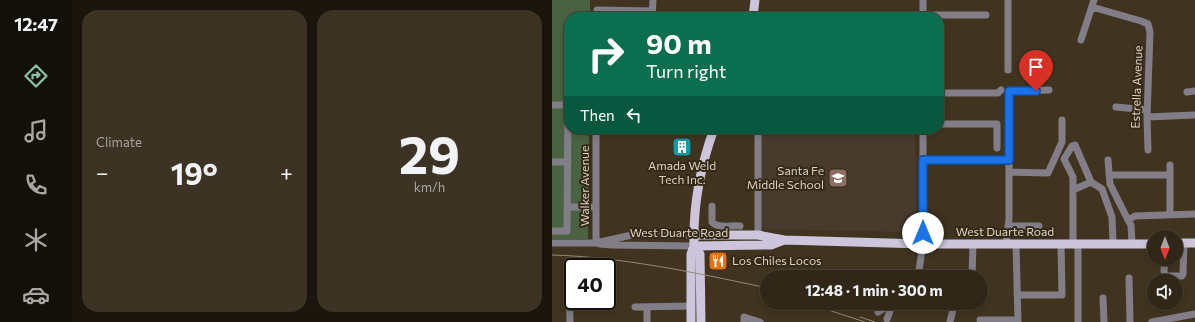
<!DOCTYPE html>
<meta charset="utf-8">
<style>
:root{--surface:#302718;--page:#3c3325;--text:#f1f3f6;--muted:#a8a5a2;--line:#4b4437;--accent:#8abfa5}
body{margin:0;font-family:Commissioner,sans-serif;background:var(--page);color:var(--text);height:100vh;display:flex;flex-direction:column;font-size:15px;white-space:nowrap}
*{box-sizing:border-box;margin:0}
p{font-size:13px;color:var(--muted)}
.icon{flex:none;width:22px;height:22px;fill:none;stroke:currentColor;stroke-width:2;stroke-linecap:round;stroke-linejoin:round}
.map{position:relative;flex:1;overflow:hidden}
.details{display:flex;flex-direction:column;gap:10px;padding:10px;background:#1a150d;width:480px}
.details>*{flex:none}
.guide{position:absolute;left:12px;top:12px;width:380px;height:122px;border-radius:16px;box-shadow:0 2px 6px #0003,0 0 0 1px var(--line);background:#0b6e4f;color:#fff;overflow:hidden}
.needle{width:26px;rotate:180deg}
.fabs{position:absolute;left:595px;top:230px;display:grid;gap:8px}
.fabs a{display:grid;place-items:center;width:36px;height:36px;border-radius:50%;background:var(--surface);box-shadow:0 2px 6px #0003,0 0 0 1px var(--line);font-size:20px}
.speed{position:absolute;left:12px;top:258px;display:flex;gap:8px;font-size:20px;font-weight:700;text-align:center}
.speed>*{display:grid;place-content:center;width:52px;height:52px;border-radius:50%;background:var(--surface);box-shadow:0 2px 6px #0003,0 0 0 1px var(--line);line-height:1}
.speed .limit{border:2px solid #111;border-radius:6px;background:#fff;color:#111}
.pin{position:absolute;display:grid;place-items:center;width:34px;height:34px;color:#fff;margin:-41px -17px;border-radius:50% 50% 50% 0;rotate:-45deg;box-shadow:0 0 4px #0007}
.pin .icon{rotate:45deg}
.me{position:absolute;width:44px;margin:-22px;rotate:0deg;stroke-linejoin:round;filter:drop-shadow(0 0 3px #0008)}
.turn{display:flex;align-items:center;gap:14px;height:84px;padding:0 16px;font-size:18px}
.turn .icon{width:52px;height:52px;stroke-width:2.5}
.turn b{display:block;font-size:28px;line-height:34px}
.then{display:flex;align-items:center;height:38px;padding:0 16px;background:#0003;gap:8px;font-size:15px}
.big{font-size:30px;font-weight:700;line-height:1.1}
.details .tile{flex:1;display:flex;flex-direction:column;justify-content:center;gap:6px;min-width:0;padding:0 14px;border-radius:16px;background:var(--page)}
.details .dial{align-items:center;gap:0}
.dial b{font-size:52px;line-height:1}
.heat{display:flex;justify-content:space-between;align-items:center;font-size:22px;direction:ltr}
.details .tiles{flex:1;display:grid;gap:10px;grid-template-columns:repeat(2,1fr)}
.trip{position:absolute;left:208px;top:270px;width:228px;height:40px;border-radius:20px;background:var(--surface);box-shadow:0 2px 6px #0003,0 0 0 1px var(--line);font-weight:700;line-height:40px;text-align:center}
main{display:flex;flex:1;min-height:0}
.dock{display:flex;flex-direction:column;width:72px;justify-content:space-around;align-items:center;background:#13100a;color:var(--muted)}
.dock .icon{width:28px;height:28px}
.dock .selected{color:var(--accent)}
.dock b{font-size:18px;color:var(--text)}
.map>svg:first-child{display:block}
</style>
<main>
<nav class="dock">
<b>12:47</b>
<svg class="icon selected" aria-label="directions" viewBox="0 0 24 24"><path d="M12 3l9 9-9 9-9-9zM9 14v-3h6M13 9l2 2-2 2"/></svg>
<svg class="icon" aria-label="music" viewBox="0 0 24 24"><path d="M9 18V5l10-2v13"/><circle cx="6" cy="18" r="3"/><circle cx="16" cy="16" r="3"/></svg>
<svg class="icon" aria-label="phone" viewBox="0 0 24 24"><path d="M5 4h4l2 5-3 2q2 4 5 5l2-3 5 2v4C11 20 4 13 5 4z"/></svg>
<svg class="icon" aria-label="climate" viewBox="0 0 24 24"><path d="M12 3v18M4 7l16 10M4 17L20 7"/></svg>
<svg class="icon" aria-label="car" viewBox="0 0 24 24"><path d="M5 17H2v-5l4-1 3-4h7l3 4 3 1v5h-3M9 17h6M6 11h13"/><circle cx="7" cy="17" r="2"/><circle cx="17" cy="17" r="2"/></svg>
</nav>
<section class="details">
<div class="tiles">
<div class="tile"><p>Climate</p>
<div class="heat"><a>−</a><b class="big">19°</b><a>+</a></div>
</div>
<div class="tile dial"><b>29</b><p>km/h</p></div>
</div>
</section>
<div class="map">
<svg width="643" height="322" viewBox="0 0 643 322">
<rect width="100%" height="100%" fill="#403420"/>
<!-- education -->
<path fill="#483b2d" d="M209 129H363L364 227 359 232 208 229Z"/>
<!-- green -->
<path fill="#4a6242" d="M0 0H38V17H17V129H37L36 239H0Z"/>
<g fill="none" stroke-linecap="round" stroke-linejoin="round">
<!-- minor -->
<path stroke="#817e88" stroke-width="7" d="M540 7 589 21 596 24 598 32 595 117 596 150
M45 10 100 11
M371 15H434
M100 17 101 0
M371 17V0
M529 40 542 0
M456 70V0
M635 92 643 91
M387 93H446L449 90
M0 105H16L15 231H0
M564 107 595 110
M595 117 643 115
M387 124H445V148
M44 129V243
M206 129V235
M556 160 558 184 576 220
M371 161 457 160
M0 162H16
M618 165V215
M457 172 496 173 510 142V120
M557 175H618
M521 190 539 182
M160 206V222C166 229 179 225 188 226
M16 207H44
M456 226H487
M0 243H44L84 234 142 235
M48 244 59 245 142 246
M454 244 457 219V91L497 90
M464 244 466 322
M521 244V177L512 159 520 146 523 145 539 182 550 189 560 217 561 244
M580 244 579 225 576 220 583 216 643 214
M613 259 612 271 613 276H630L631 274 632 243
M17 273 18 322
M363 277 367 270 371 244V129
M420 277 421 244
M577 278 578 322
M465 295H510L509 244
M551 298 552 322
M395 303 402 305 398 322
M83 307 139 306
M95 307V322
M326 312 340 303
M335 319 338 311 336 306
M428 320H466
M192 322V317L208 322
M526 322V244
M600 322 643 314"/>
<!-- major -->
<path stroke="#ccc5db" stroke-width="9" d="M201 17 203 0
M142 235H206L232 240 371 244H602
M624 243H643
M142 246 219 245 232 240
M142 246 148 254 149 322
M139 322V254L142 246C141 206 148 167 162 129"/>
<!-- tram -->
<path stroke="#928878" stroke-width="1" d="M0 255C41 256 81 262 122 269 153 275 184 281 215 288
M255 303 313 322
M308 317 323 322"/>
</g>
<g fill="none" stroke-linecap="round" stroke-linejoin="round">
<defs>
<path id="route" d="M371 233V160H457V91H484"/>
</defs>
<!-- route casing -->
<use href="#route" stroke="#114b97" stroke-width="10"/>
<!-- route -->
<use href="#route" stroke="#1a73e8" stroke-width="7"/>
</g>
<!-- icons -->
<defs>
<symbol id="building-square" viewBox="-11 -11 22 22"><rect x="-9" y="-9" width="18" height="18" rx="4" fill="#0f9aa8" stroke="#362a16"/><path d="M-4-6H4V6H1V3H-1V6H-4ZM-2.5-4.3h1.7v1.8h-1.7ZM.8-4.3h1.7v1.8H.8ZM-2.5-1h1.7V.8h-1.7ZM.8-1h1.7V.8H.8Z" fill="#fff"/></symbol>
<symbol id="school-square" viewBox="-11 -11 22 22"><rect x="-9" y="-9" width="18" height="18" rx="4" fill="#8d6e63" stroke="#362a16"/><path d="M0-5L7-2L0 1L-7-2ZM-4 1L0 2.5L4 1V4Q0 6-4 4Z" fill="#fff"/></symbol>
<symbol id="restaurant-square" viewBox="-11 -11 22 22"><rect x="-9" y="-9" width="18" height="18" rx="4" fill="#e8710a" stroke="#362a16"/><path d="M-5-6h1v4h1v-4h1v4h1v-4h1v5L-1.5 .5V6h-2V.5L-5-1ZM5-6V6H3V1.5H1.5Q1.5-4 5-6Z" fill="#fff"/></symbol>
</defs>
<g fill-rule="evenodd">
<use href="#building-square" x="119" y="136" width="22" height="22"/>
<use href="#school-square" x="275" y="167" width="22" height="22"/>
<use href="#restaurant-square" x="155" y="250" width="22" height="22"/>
</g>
<g text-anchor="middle" stroke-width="4" stroke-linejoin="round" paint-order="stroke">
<!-- street labels -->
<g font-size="12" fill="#dad2c6" stroke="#362a16">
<text transform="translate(585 87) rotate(-88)" y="4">Estrella Avenue</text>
<text transform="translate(33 186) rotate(-90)" y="4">Walker Avenue</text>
<text x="453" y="236">West Duarte Road</text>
<text x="127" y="237">West Duarte Road</text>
</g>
<!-- poi labels -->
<g font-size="12" fill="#dad2c6" stroke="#362a16">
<text x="130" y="170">Amada Weld<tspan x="130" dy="14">Tech Inc.</tspan></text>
<text x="272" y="175" text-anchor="end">Santa Fe<tspan x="272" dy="14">Middle School</tspan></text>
<text x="180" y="265" text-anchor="start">Los Chiles Locos</text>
</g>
</g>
</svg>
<div class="fabs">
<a><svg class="needle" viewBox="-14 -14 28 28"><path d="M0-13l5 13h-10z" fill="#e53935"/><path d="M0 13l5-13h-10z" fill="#a8a5a2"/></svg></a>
<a><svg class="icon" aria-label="sound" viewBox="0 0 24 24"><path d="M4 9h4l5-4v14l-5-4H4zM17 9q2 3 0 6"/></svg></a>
</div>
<div class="speed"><div class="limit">40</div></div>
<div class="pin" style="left:484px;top:91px;background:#d93025"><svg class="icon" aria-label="arrive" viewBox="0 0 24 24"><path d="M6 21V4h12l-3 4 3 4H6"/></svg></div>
<svg class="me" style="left:371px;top:233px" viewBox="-20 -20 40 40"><circle r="19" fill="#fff"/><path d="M0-13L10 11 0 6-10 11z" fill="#1a73e8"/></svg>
<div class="trip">12:48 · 1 min · 300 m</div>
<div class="guide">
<div class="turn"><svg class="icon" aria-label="right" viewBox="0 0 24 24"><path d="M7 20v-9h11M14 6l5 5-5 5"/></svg><div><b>90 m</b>Turn right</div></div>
<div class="then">Then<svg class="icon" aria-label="left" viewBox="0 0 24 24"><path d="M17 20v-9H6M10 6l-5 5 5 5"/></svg></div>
</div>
</div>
</main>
